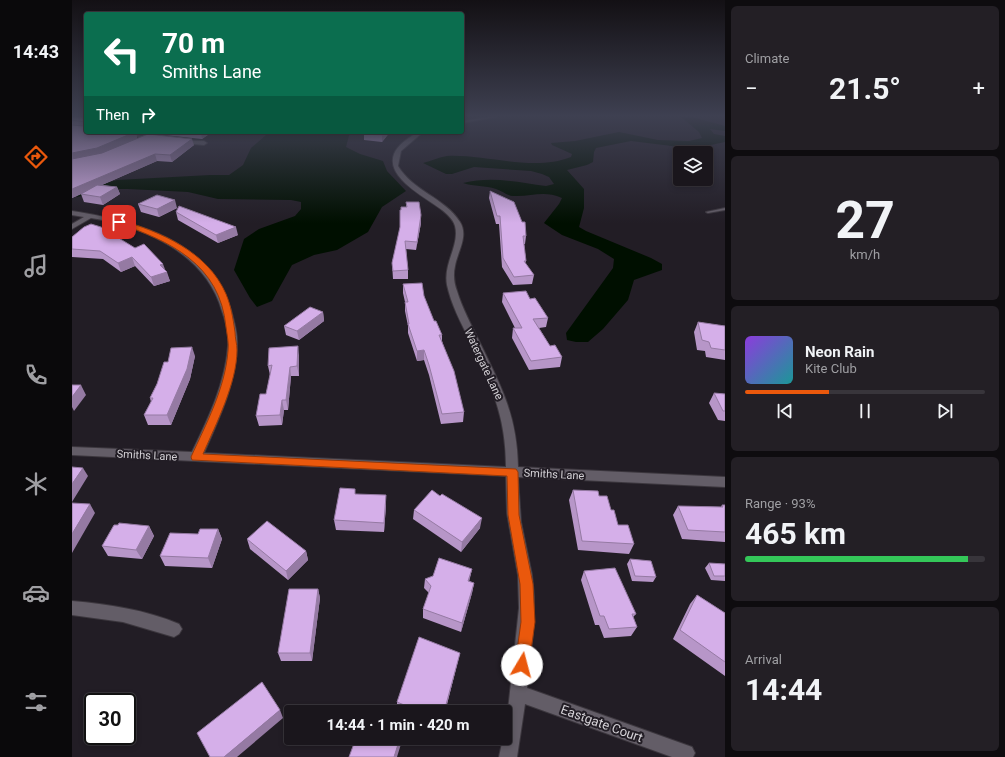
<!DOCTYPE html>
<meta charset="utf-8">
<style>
:root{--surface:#1a161c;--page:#231f25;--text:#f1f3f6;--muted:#9f9fa3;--line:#38353b;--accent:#ea580c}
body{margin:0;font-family:Roboto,sans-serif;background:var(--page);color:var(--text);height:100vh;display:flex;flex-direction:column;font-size:15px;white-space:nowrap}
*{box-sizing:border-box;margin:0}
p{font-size:13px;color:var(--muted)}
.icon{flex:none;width:22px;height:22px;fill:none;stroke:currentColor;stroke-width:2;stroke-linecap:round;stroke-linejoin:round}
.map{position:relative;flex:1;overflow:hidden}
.details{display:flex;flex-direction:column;gap:6px;padding:6px;background:#0e0c0f;width:280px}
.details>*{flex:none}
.hud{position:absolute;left:12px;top:12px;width:380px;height:122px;border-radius:4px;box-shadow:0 2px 6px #0003,0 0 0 1px var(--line);background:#0b6e4f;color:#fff;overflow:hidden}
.tools{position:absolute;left:601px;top:146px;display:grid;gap:8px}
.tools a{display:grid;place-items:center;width:40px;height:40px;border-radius:4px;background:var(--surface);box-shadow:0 2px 6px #0003,0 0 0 1px var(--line);font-size:20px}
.speed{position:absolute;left:12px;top:693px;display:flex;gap:8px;font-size:20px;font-weight:700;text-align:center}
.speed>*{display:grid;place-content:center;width:52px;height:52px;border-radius:50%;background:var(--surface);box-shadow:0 2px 6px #0003,0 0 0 1px var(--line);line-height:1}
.speed .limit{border:2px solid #111;border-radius:6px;background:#fff;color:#111}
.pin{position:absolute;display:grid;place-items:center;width:34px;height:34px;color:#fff;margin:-17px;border-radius:8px;box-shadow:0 2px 6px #0006}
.me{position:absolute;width:44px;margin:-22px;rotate:8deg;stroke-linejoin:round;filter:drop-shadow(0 0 3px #0008)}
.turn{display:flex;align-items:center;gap:14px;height:84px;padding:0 12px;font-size:18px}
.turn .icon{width:52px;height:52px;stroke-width:2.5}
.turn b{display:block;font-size:28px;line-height:34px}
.then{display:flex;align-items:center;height:38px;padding:0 12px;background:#0003;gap:8px;font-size:15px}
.big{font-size:30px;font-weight:700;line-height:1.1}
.details .tile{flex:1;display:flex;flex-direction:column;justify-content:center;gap:6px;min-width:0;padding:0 14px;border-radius:6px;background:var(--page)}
.details .dial{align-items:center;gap:0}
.dial b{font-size:52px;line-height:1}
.song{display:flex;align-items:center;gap:12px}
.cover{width:48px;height:48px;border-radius:6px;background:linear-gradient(135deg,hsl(270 70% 55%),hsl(180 70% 35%))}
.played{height:4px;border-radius:2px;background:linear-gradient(90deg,var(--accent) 35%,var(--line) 35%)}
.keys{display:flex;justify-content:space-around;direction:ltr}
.heat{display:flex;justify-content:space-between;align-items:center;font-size:22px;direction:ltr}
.charge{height:6px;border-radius:3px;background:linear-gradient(90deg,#34c759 93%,var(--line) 0)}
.trip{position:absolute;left:212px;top:705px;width:228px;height:40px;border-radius:4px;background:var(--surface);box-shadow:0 2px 6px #0003,0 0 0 1px var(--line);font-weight:700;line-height:40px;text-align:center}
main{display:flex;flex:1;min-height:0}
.menu{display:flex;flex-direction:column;width:72px;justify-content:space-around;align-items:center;background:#0a090b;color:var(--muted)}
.menu .icon{width:28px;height:28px}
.menu .on{color:var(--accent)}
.menu b{font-size:18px;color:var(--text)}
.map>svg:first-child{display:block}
</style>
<main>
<nav class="menu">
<b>14:43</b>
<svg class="icon on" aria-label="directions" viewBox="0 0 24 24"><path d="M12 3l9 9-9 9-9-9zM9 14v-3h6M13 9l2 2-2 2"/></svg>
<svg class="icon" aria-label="music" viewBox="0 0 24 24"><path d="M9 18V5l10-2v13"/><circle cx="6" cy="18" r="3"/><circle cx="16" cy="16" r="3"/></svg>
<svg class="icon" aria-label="phone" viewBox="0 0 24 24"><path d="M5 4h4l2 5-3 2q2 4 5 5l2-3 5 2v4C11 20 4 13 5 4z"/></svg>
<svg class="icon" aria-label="climate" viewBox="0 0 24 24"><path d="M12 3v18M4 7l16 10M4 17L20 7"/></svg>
<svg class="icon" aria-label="car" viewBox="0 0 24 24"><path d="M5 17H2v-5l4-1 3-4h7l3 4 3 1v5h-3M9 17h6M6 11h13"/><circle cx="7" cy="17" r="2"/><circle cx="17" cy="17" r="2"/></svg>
<svg class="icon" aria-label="filters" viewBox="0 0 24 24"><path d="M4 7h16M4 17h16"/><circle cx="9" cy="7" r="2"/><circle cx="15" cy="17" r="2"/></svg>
</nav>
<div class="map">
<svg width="653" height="757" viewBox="0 0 653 757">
<rect width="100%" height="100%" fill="#221d25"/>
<!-- water -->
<path fill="#000f00" d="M609 117H620L653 126V131L638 129 642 134 653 136V142L634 146 608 147 559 141 524 148 522 152 521 162 515 165 495 170 512 189V208L507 227 514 231 579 258 590 264V270L562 280 556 300 531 329 516 342H504L495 340 494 333 541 268 542 259 526 249 490 235 472 223 487 204 490 198C471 190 460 197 441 196 436 196 430 191 424 189 413 185 402 187 391 183 419 176 446 182 474 186L482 184 477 177 470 174 459 171 402 167 380 174H374L351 163C359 161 367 157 375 156 413 154 461 172 499 157L500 154 480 145 479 143 503 141 547 132 586 140 617 141 630 138 627 132Z
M195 132H278L274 147 288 154 311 161 315 171 334 191 310 207 296 232 265 250 242 255 220 265 200 301 185 307 178 298 162 270 172 239 187 229 223 216 229 209V202L219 200 146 199 116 192 56 189H39L5 197V191L45 180 138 175H157L171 165 179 148 194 135Z"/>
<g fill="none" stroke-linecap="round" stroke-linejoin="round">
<defs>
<path id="lane" d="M653 208V210L636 213 634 212Z"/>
<path id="street" d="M416 117H424L390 123V121Z
M28 132H43L86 138 84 139Z
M346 132H351L329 151 326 166C341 191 373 198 388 222 397 236 385 253 383 266 381 275 382 283 385 291 390 308 399 324 407 341 429 386 445 415 446 467L653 477V487L446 477 449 522 460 575 462 596 461 632 455 688 620 747 623 753 621 757H600L453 704 445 757H427L431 738H433L447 608 446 575 435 513 434 476 0 455V447L120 452C136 419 153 384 156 346 157 334 154 322 150 311 134 254 74 227 19 218L0 229V224L12 217 0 215V211C64 221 137 240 159 310 162 322 166 333 165 346 164 383 147 419 132 453L434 467C434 415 419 386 398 341 389 323 379 304 375 285 371 263 388 245 383 226 381 219 375 214 370 210 355 198 313 178 322 154 326 144 337 138 346 132Z
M106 140 132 141 135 143 132 145 108 143 105 141Z
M0 601C36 604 74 610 107 624L110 629 107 634 102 637 51 622 0 615Z"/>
</defs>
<!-- lane casing -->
<use href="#lane" stroke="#3c373e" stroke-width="2"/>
<!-- street casing -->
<use href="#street" stroke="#3c373e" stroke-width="2"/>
<!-- lane -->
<use href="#lane" fill="#635d67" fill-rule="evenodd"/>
<!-- street -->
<use href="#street" fill="#635d67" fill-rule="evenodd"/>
</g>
<!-- wall -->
<path fill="#b796c8" d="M0 117H14V132H140L130 139 64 132 65 139 122 145 100 162 85 161 30 185 45 187 48 194 31 205 12 202 9 194 0 198Z
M293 132H318L310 142 292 140V134Z
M418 191 454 236 453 244H452L454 261 453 263 462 275 460 284 441 285 430 267 427 224H424L417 198Z
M334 202 349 223 344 250 334 249 336 270V279H321L320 263 328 229V210H329L334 207Z
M66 204 105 208 87 217 69 212Z
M104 212 166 235 146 243 106 220Z
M12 227 93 270 98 281 82 286 63 266 49 272 31 259 0 257V237Z
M331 284 352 296 362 321 370 335V341L392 412 391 422 369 424 357 375 352 360 345 361 336 333V326L333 311V302L331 293Z
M431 293 458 299 476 318 474 327 467 328 478 346 490 357 488 367 457 370 440 338 441 328H443L430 302Z
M251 312 252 321 227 340 214 335 212 326Z
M626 322 653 326V360L634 357 633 351 625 350 622 332Z
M227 355V376H219L216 410H212L210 425 187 426 184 416 194 394 198 375 196 366Z
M123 356 118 379 99 425H76L72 415 79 402 78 398 96 362Z
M642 393 653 394V421L646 420 637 403Z
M501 490 527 496 539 510 546 525 562 544 557 554 506 550 497 500Z
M284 494 314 505 312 532 264 530 262 520Z
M650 505H653V542L610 539 601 515 606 506 649 507Z
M342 510 408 528 389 552 341 519Z
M77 526 82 536 70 559 36 556 30 546Z
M146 529 150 539 140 568 93 566 88 556 126 534Z
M175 539 234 551 236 560 216 580 178 549Z
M558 559 584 577 581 582 560 581 555 564Z
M637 563 653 564V581L639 580 633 568Z
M400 569 397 581 402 583 400 593 389 632 351 618V609L357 593 352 588 353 579Z
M512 571 564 614 561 617 565 627 559 636 532 638 527 625H523L509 580Z
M246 589 248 598 240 661H209L206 653Z
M625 595 653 613V676L601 639 618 604Z
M388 653 386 661 373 712H330L325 710V702Z"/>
<!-- shaded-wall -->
<path fill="#957aa3" d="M63 132 65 139 28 155 0 160V153Z
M130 132H140L130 139 129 133Z
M313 132H318L310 142V135Z
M120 139 122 145 100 162 98 155Z
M83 154 85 161 0 198V189Z
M45 187 48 194 31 205 28 197Z
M103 200 105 208 87 217 85 209Z
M349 215V223L344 250 345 242Z
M164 227 166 235 146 243 144 235Z
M60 257 63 266 49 272 46 263Z
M91 264 94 272H95L98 281 82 286 79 277 88 265Z
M251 312 252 321 227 340 225 331Z
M226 346 227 355V376L225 366Z
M120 347 123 356 118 379 99 425 95 415Z
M352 350V360L345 361V351Z
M218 367 219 376 216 410 214 400Z
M9 385 14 395 2 411 0 407V397Z
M210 400 212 410 210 425 208 415Z
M11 468 16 476 0 502V484Z
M314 495V505L312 532V523Z
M18 504 23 513 0 553V534Z
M410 518 408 528 389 552 390 542Z
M77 526 82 536 70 559 64 550Z
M146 529 150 539 140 568 136 558Z
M234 551 236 560 216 580 214 571Z
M400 569 398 578 395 590 396 581Z
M402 583 400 593 389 632 390 623Z
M246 589 248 598 240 661 238 653Z
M388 653 386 661 373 712H372Z
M208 710 211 718 165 757H152Z
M328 738H329V744L325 757H322Z"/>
<!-- building -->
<path fill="#d5afe9" stroke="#957aa3" d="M0 117H14V132H63L25 148 0 153V125L12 126 13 122 0 120Z
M293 132H313L310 135 292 134Z
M76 134 120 139 98 155 83 154 0 189V159L30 153Z
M25 185 45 187 28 197 9 194Z
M418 191 442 202 450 222H453L454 236H451L454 261H452L462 275 442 277 431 258 428 216H425Z
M85 195 103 200 85 209 66 204Z
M334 202H347L349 215 345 242 333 241 336 270 321 271 320 263 328 227V210H329V207H335Z
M107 206 164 227 144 235 104 212Z
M19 224 29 227 63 248 72 244 91 264 88 265 95 272 79 277 60 257 46 263 28 251 0 249V237L12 227Z
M350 283 352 296 362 321H364L370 335H367L382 371 392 412 370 414 357 365 352 350 345 351 336 324H337L333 302H336L331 284Z
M454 291 458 299 463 298 476 318 461 319 478 346 483 345 490 357 459 361 441 328H450L431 293Z
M238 307 251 312 225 331 212 326Z
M626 322 653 326V350L639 348 637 342 630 340Z
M226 346 225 366 218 367 214 400H210L208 415 184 416 188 394H194L200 365 196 366 197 348Z
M120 347 115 369 95 415H72L81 398H78L85 384 92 362H96L99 348Z
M0 385H9L0 397Z
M642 393 653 394V411H651Z
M0 467 11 468 0 484Z
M268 488 283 489V494L314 495 312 523 262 520Z
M360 490 368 496 370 494 410 518 390 542 342 510Z
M501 490 526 491 527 496H535L539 510H542L546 525H556L562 544 510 541Z
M0 503 18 504 0 534Z
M650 505H653V532L616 530 606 506 651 507Z
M195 521 234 551 214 571 175 539Z
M47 523 77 526 64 550 30 546 42 525H46Z
M128 529H146L136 558 88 556 98 533 126 534Z
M367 558 400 569 396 581 402 583 390 623 351 609 359 586 353 579 361 576Z
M558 559 579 561 584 577 563 576Z
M637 563 653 564V576H642Z
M543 568 564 614H560L565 627 537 629 532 616H528L512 571Z
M217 589H246L238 653H206Z
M625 595 653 613V662L608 630Z
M347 637 388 653 372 712H349L325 702Z
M190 682 208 710 152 757H138L125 733Z
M284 738H328L322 757H277Z"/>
<!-- sky -->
<linearGradient id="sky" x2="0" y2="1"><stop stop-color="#131014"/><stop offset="0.52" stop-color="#3e4051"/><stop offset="1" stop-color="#3e4051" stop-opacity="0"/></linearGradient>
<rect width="653" height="223" fill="url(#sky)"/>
<!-- route -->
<path fill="#ea580c" stroke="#983908" d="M47 220C88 231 136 252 154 294 159 306 161 318 163 332 163 338 165 344 165 350 165 383 144 424 131 454L444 469 446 472 447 515 461 584 463 622 457 665 455 670 450 672 445 670 443 665 449 622 448 584 436 515 435 476 120 460 119 457C134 424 153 389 156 351 157 343 155 335 154 327 148 264 98 241 45 223V221Z"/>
<g text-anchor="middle" stroke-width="4" stroke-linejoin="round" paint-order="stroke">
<!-- street labels -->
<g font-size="11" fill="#d4d1d6" stroke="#221d25">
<text transform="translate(412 364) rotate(65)" y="4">Watergate Lane</text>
<text transform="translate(75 455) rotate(3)" y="4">Smiths Lane</text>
<text transform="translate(482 474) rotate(3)" y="4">Smiths Lane</text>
</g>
<!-- near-street labels -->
<g font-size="13" fill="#d4d1d6" stroke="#221d25">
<text transform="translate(530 723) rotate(20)" y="5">Eastgate Court</text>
</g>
</g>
</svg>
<div class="tools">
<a><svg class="icon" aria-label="layers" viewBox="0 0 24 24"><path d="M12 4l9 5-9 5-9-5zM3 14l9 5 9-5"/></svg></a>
</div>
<div class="speed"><div class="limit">30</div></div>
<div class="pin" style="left:47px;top:222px;background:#d93025"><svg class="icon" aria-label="arrive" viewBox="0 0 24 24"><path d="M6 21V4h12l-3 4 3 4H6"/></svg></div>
<svg class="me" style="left:450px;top:665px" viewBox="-20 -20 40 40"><circle r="19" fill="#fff"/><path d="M0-13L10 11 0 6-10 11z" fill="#ea580c"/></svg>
<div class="trip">14:44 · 1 min · 420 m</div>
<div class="hud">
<div class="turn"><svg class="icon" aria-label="left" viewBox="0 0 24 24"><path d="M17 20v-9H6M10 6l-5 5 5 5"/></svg><div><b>70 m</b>Smiths Lane</div></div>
<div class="then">Then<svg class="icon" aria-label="right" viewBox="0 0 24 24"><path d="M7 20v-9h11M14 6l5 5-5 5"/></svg></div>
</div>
</div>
<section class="details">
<div class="tile"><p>Climate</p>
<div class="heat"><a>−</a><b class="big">21.5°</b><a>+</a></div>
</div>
<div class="tile dial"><b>27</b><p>km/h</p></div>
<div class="tile">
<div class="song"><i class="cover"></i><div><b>Neon Rain</b><p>Kite Club</p></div></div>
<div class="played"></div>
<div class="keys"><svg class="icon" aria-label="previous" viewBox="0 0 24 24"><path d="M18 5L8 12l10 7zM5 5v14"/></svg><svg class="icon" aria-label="pause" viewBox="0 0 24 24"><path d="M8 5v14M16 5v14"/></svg><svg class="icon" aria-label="next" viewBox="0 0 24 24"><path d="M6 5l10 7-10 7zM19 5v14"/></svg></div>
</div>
<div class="tile"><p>Range · 93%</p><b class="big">465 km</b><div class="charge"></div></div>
<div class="tile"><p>Arrival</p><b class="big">14:44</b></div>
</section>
</main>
